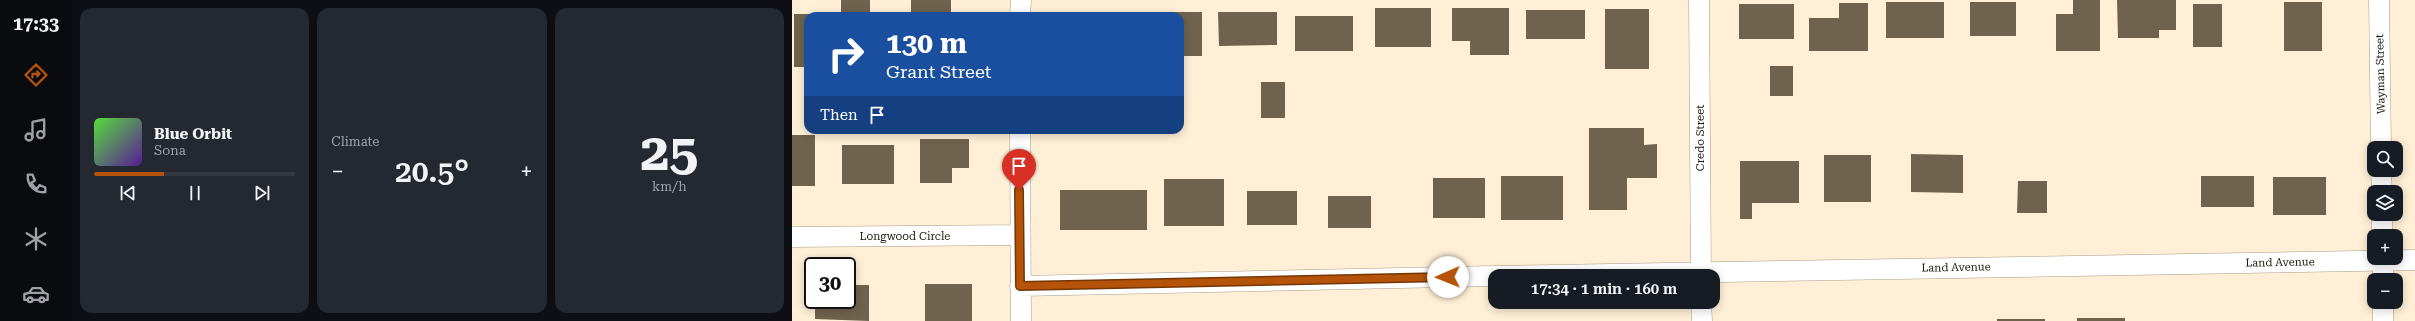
<!DOCTYPE html>
<meta charset="utf-8">
<style>
:root{--surface:#171b24;--page:#242831;--text:#f1f3f6;--muted:#9ea1a6;--line:#363941;--accent:#b45309}
body{margin:0;font-family:"Roboto Serif",serif;background:var(--page);color:var(--text);height:100vh;display:flex;flex-direction:column;font-size:15px;white-space:nowrap}
*{box-sizing:border-box;margin:0}
p{font-size:13px;color:var(--muted)}
.icon{flex:none;width:22px;height:22px;fill:none;stroke:currentColor;stroke-width:2;stroke-linecap:round;stroke-linejoin:round}
.map{position:relative;flex:1;overflow:hidden}
.drawer{display:flex;flex-direction:column;gap:8px;padding:8px;background:#0d0f14;width:720px}
.drawer>*{flex:none}
.hud{position:absolute;left:12px;top:12px;width:380px;height:122px;border-radius:12px;box-shadow:0 2px 10px #0003;background:#1a4fa0;color:#fff;overflow:hidden}
.tools{position:absolute;left:1575px;top:141px;display:grid;gap:8px}
.tools a{display:grid;place-items:center;width:36px;height:36px;border-radius:8px;background:var(--surface);box-shadow:0 2px 10px #0003;font-size:20px}
.speed{position:absolute;left:12px;top:257px;display:flex;gap:8px;font-size:20px;font-weight:700;text-align:center}
.speed>*{display:grid;place-content:center;width:52px;height:52px;border-radius:50%;background:var(--surface);box-shadow:0 2px 10px #0003;line-height:1}
.speed .limit{border:2px solid #111;border-radius:6px;background:#fff;color:#111}
.pin{position:absolute;display:grid;place-items:center;width:34px;height:34px;color:#fff;margin:-41px -17px;border-radius:50% 50% 50% 0;rotate:-45deg;box-shadow:0 0 4px #0007}
.pin .icon{rotate:45deg}
.me{position:absolute;width:44px;margin:-22px;rotate:269deg;stroke-linejoin:round;filter:drop-shadow(0 0 3px #0008)}
.turn{display:flex;align-items:center;gap:14px;height:84px;padding:0 16px;font-size:18px}
.turn .icon{width:52px;height:52px;stroke-width:2.5}
.turn b{display:block;font-size:28px;line-height:34px}
.then{display:flex;align-items:center;height:38px;padding:0 16px;background:#0003;gap:8px;font-size:15px}
.big{font-size:30px;font-weight:600;line-height:1.1}
.drawer .card{flex:1;display:flex;flex-direction:column;justify-content:center;gap:6px;min-width:0;padding:0 14px;border-radius:12px;background:var(--page)}
.drawer .dial{align-items:center;gap:0}
.dial b{font-size:52px;line-height:1}
.song{display:flex;align-items:center;gap:12px}
.cover{width:48px;height:48px;border-radius:6px;background:linear-gradient(135deg,hsl(110 70% 55%),hsl(270 70% 35%))}
.played{height:4px;border-radius:2px;background:linear-gradient(90deg,var(--accent) 35%,var(--line) 35%)}
.keys{display:flex;justify-content:space-around;direction:ltr}
.heat{display:flex;justify-content:space-between;align-items:center;font-size:22px;direction:ltr}
.drawer .tiles{flex:1;display:grid;gap:8px;grid-template-columns:repeat(3,1fr)}
.trip{position:absolute;left:696px;top:269px;width:232px;height:40px;border-radius:12px;background:var(--surface);box-shadow:0 2px 10px #0003;font-weight:600;line-height:40px;text-align:center}
main{display:flex;flex:1;min-height:0}
.menu{display:flex;flex-direction:column;width:72px;justify-content:space-around;align-items:center;background:#090b0e;color:var(--muted)}
.menu .icon{width:28px;height:28px}
.menu .active{color:var(--accent)}
.menu b{font-size:18px;color:var(--text)}
.map>svg:first-child{display:block}
</style>
<main>
<nav class="menu">
<b>17:33</b>
<svg class="icon active" aria-label="directions" viewBox="0 0 24 24"><path d="M12 3l9 9-9 9-9-9zM9 14v-3h6M13 9l2 2-2 2"/></svg>
<svg class="icon" aria-label="music" viewBox="0 0 24 24"><path d="M9 18V5l10-2v13"/><circle cx="6" cy="18" r="3"/><circle cx="16" cy="16" r="3"/></svg>
<svg class="icon" aria-label="phone" viewBox="0 0 24 24"><path d="M5 4h4l2 5-3 2q2 4 5 5l2-3 5 2v4C11 20 4 13 5 4z"/></svg>
<svg class="icon" aria-label="climate" viewBox="0 0 24 24"><path d="M12 3v18M4 7l16 10M4 17L20 7"/></svg>
<svg class="icon" aria-label="car" viewBox="0 0 24 24"><path d="M5 17H2v-5l4-1 3-4h7l3 4 3 1v5h-3M9 17h6M6 11h13"/><circle cx="7" cy="17" r="2"/><circle cx="17" cy="17" r="2"/></svg>
</nav>
<section class="drawer">
<div class="tiles">
<div class="card">
<div class="song"><i class="cover"></i><div><b>Blue Orbit</b><p>Sona</p></div></div>
<div class="played"></div>
<div class="keys"><svg class="icon" aria-label="previous" viewBox="0 0 24 24"><path d="M18 5L8 12l10 7zM5 5v14"/></svg><svg class="icon" aria-label="pause" viewBox="0 0 24 24"><path d="M8 5v14M16 5v14"/></svg><svg class="icon" aria-label="next" viewBox="0 0 24 24"><path d="M6 5l10 7-10 7zM19 5v14"/></svg></div>
</div>
<div class="card"><p>Climate</p>
<div class="heat"><a>−</a><b class="big">20.5°</b><a>+</a></div>
</div>
<div class="card dial"><b>25</b><p>km/h</p></div>
</div>
</section>
<div class="map">
<svg width="1623" height="321" viewBox="0 0 1623 321">
<rect width="100%" height="100%" fill="#feefd6"/>
<!-- building -->
<path fill="#6f634d" d="M49 0H78V16H49Z
M119 0H159V16H119Z
M1281 0H1308V51H1264V14H1281Z
M1325 0H1384V30H1367V38H1326Z
M1094 2H1152V38H1094Z
M1178 2H1224V36H1178Z
M1492 2H1530V51H1492Z
M1047 3H1076V51H1017V18H1047Z
M947 4H1002V39H947Z
M1401 4H1430V47H1401Z
M583 8H639V47H583Z
M660 8H717V55H678V41H660Z
M813 9H857V69H813Z
M734 10H793V39H734Z
M353 12H410V56H388V16H353Z
M426 12H485V45L427 46Z
M2 14H32V16H16V67H2Z
M277 14H330V16H277Z
M503 16H561V51H503Z
M978 66H1001V96H978Z
M469 82H493V118H469Z
M797 128H852V145L865 144V178H835V210H797Z
M0 135H23V186H0Z
M128 139H177V168H160V183H128Z
M50 145H102V184H50Z
M1119 154 1171 155V193L1119 192Z
M1032 155H1079V202H1032Z
M948 161H1007V203H960V219H948Z
M709 176H771V220H709Z
M1409 176H1462V207H1409Z
M1481 177H1534V215H1481Z
M641 178H693V218H641Z
M372 179H432V226H372Z
M1226 181H1255V213H1225Z
M268 190H355V230H268Z
M455 191H505V225H455Z
M536 196H579V228H536Z
M133 284H180V321H133Z
M55 285H77V321L23 319V300H55Z
M1285 318H1333V321H1285Z
M1205 319H1253V321H1205Z"/>
<g fill="none" stroke-linecap="round" stroke-linejoin="round">
<defs>
<path id="street" d="M907 0 909 276
M1587 0 1589 148
M228 16 229 0
M228 130 229 321
M1589 170 1590 192
M1590 214V236
M0 237 227 235
M1591 258V280
M706 276 1623 260
M228 286 703 276
M909 302 910 321
M1591 302V321"/>
</defs>
<!-- street casing -->
<use href="#street" stroke="#ab9d86" stroke-width="21"/>
<!-- street -->
<use href="#street" stroke="#fff" stroke-width="20"/>
</g>
<g fill="none" stroke-linecap="round" stroke-linejoin="round">
<defs>
<path id="route" d="M227 190 228 286 656 277"/>
</defs>
<!-- route casing -->
<use href="#route" stroke="#753606" stroke-width="10"/>
<!-- route -->
<use href="#route" stroke="#b45309" stroke-width="7"/>
</g>
<g text-anchor="middle" stroke-width="4" stroke-linejoin="round" paint-order="stroke">
<!-- street labels -->
<g font-size="11" fill="#1f1911" stroke="#fefefe">
<text transform="translate(1588 74) rotate(-91)" y="4">Wayman Street</text>
<text transform="translate(908 138) rotate(-90)" y="4">Credo Street</text>
<text x="113" y="240">Longwood Circle</text>
<text transform="translate(1488 262) rotate(-1)" y="4">Land Avenue</text>
<text transform="translate(1164 267) rotate(-1)" y="4">Land Avenue</text>
</g>
</g>
</svg>
<div class="tools">
<a><svg class="icon" aria-label="search" viewBox="0 0 24 24"><circle cx="10" cy="10" r="6"/><path d="M15 15l6 6"/></svg></a>
<a><svg class="icon" aria-label="layers" viewBox="0 0 24 24"><path d="M12 4l9 5-9 5-9-5zM3 14l9 5 9-5"/></svg></a>
<a>+</a>
<a>−</a>
</div>
<div class="speed"><div class="limit">30</div></div>
<div class="pin" style="left:227px;top:190px;background:#d93025"><svg class="icon" aria-label="arrive" viewBox="0 0 24 24"><path d="M6 21V4h12l-3 4 3 4H6"/></svg></div>
<svg class="me" style="left:656px;top:277px" viewBox="-20 -20 40 40"><circle r="19" fill="#fff"/><path d="M0-13L10 11 0 6-10 11z" fill="#b45309"/></svg>
<div class="trip">17:34 · 1 min · 160 m</div>
<div class="hud">
<div class="turn"><svg class="icon" aria-label="right" viewBox="0 0 24 24"><path d="M7 20v-9h11M14 6l5 5-5 5"/></svg><div><b>130 m</b>Grant Street</div></div>
<div class="then">Then<svg class="icon" aria-label="arrive" viewBox="0 0 24 24"><path d="M6 21V4h12l-3 4 3 4H6"/></svg></div>
</div>
</div>
</main>
